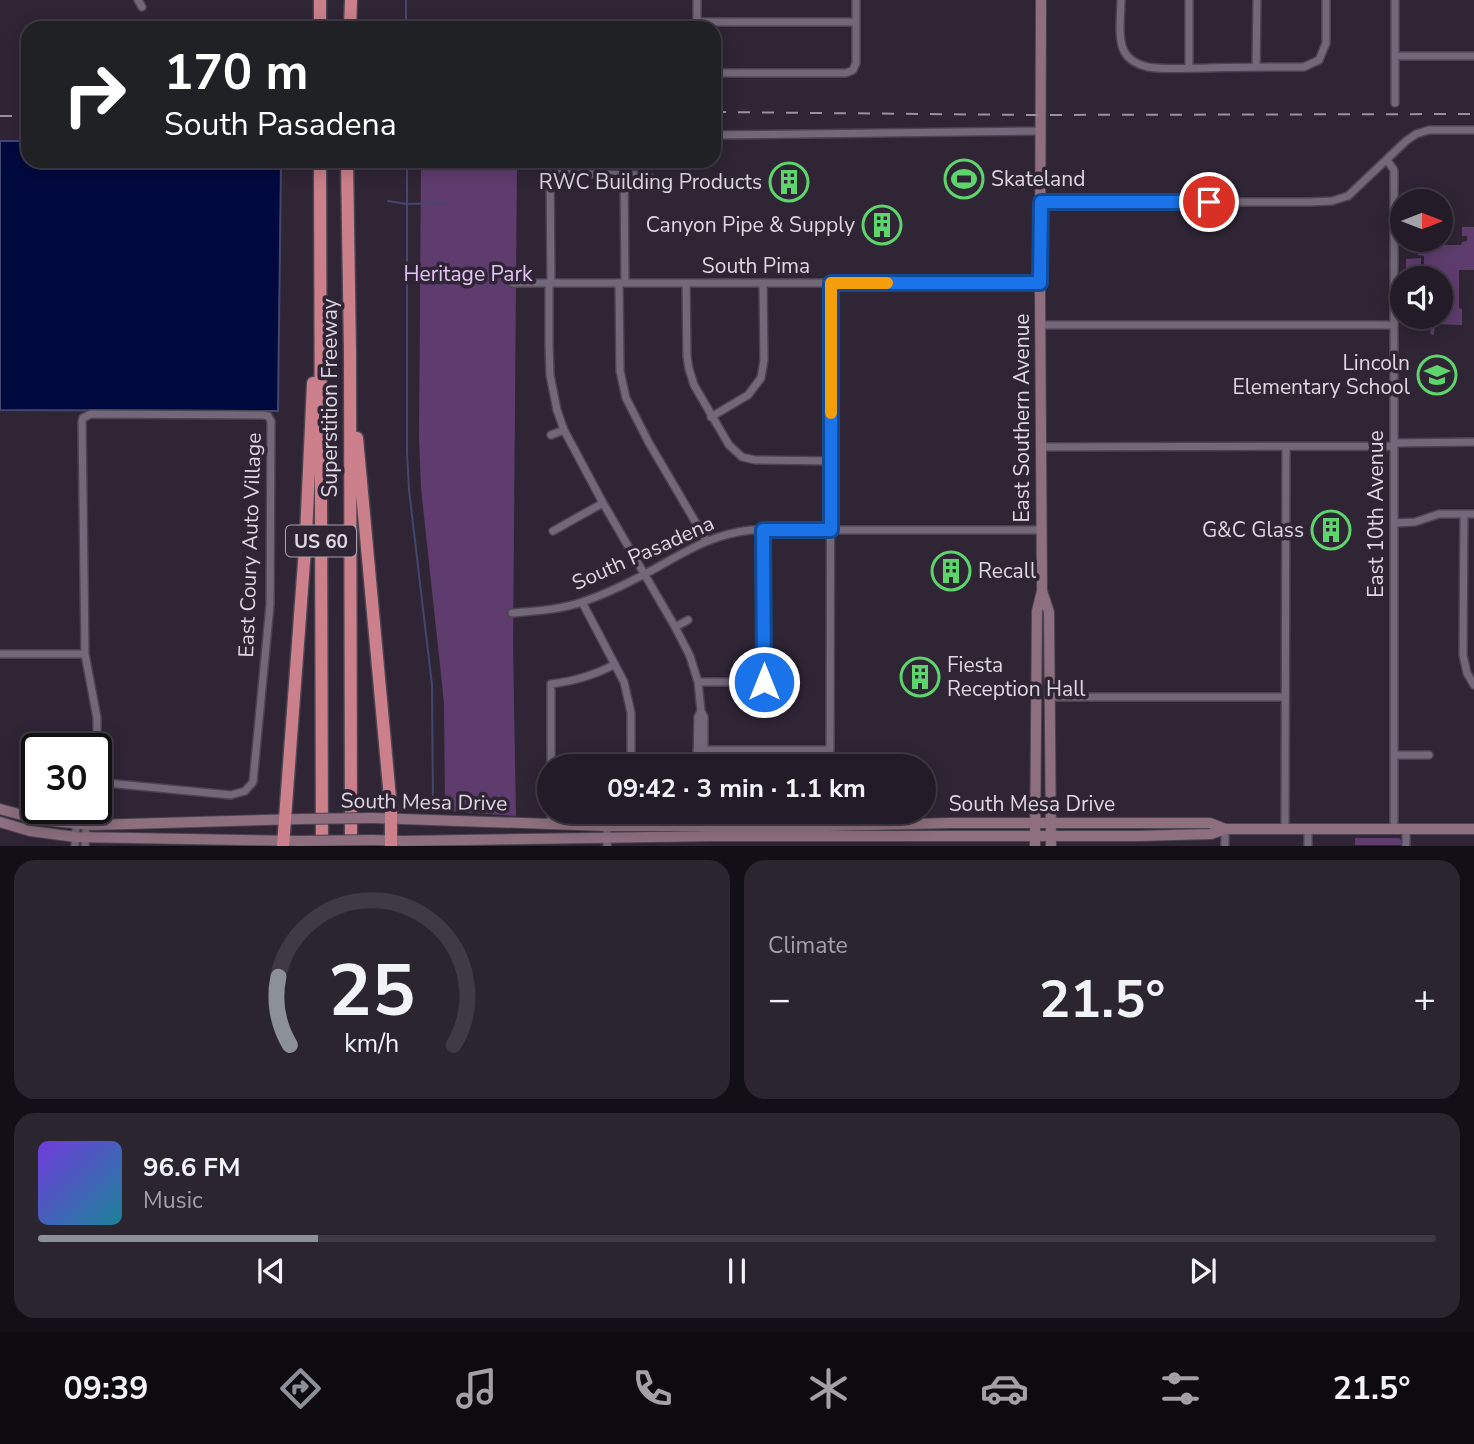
<!DOCTYPE html>
<meta charset="utf-8">
<style>
:root{--surface:#231c28;--page:#2b2530;--text:#f1f3f6;--muted:#a3a1a8;--line:#403a45;--accent:#8c9099}
body{margin:0;font-family:"Nunito Sans",sans-serif;background:var(--page);color:var(--text);height:100vh;display:flex;flex-direction:column;font-size:26px;white-space:nowrap}
*{box-sizing:border-box;margin:0}
p{font-size:23px;color:var(--muted)}
.icon{flex:none;width:38px;height:38px;fill:none;stroke:currentColor;stroke-width:2;stroke-linecap:round;stroke-linejoin:round}
.map{position:relative;height:846px;overflow:hidden}
.details{display:flex;flex-direction:column;gap:14px;padding:14px;background:#130f16;flex:1}
.details>*{flex:none}
.banner{position:absolute;left:21px;top:21px;width:700px;height:147px;border-radius:21px;box-shadow:0 4px 18px #0003,0 0 0 2px var(--line);background:#202124;color:#fff;overflow:hidden}
.needle{width:46px;rotate:90deg}
.fabs{position:absolute;left:1390px;top:189px;display:grid;gap:14px}
.fabs a{display:grid;place-items:center;width:63px;height:63px;border-radius:50%;background:var(--surface);box-shadow:0 4px 18px #0003,0 0 0 2px var(--line);font-size:35px}
.speed{position:absolute;left:21px;top:733px;display:flex;gap:14px;font-size:35px;font-weight:700;text-align:center}
.speed>*{display:grid;place-content:center;width:91px;height:91px;border-radius:50%;background:var(--surface);box-shadow:0 4px 18px #0003,0 0 0 2px var(--line);line-height:1}
.speed .limit{border:4px solid #111;border-radius:10px;background:#fff;color:#111}
.pin{position:absolute;display:grid;place-items:center;width:60px;height:60px;color:#fff;margin:-30px;border:4px solid #fff;border-radius:50%;box-shadow:0 2px 7px #0007}
.me{position:absolute;width:77px;margin:-38px;rotate:0deg;stroke-linejoin:round;filter:drop-shadow(0 0 5px #0008)}
.turn{display:flex;align-items:center;gap:24px;height:147px;padding:0 28px;font-size:32px}
.turn .icon{width:91px;height:91px;stroke-width:2.5}
.turn b{display:block;font-size:49px;line-height:60px}
.big{font-size:52px;font-weight:700;line-height:1.1}
.details .tile{flex:1;display:flex;flex-direction:column;justify-content:center;gap:10px;min-width:0;padding:0 24px;border-radius:21px;background:var(--page)}
.details .dial{align-items:center;gap:0}
.dial svg{height:182px;overflow:visible;fill:none;stroke:var(--line);stroke-width:7;stroke-linecap:round;text-anchor:middle}
.dial text{fill:var(--text);stroke:none}
.song{display:flex;align-items:center;gap:21px}
.cover{width:84px;height:84px;border-radius:10px;background:linear-gradient(135deg,hsl(260 70% 55%),hsl(190 70% 35%))}
.played{height:7px;border-radius:4px;background:linear-gradient(90deg,var(--accent) 20%,var(--line) 20%)}
.keys{display:flex;justify-content:space-around;direction:ltr}
.heat{display:flex;justify-content:space-between;align-items:center;font-size:38px;direction:ltr}
.details .tiles{flex:1;display:grid;gap:14px;grid-template-columns:1fr 1fr}
.tile:last-child{grid-column:span 2}
.trip{position:absolute;left:537px;top:754px;width:399px;height:70px;border-radius:35px;background:var(--surface);box-shadow:0 4px 18px #0003,0 0 0 2px var(--line);font-weight:700;line-height:70px;text-align:center}
.dock{display:flex;height:112px;justify-content:space-around;align-items:center;background:#0e0b10;color:var(--muted)}
.dock .icon{width:49px;height:49px}
.dock .current{color:var(--accent)}
.dock b{font-size:32px;color:var(--text)}
.map>svg:first-child{display:block}
</style>
<div class="map">
<svg width="1474" height="846" viewBox="0 0 1474 846">
<rect width="100%" height="100%" fill="#2f2535"/>
<!-- green -->
<path fill="#5e3d6e" d="M421 161H517L513 646 516 816 445 811 444 703 421 488 419 438Z
M1462 227H1474V270H1459V308L1462 309V325L1435 324 1434 335 1430 334 1431 326 1434 327V325L1428 324V319H1421V317H1440V278H1421V276H1424V256L1418 255 1420 245H1461L1462 242 1467 241V236H1462Z
M1421 258V273H1406V259Z
M1355 838H1399L1401 840V845H1355Z"/>
<!-- water -->
<path fill="#00093e" stroke="#43476f" stroke-width="2" d="M0 141H28V161H281L278 411 0 410Z"/>
<g fill="none" stroke-linecap="round" stroke-linejoin="round">
<!-- stream -->
<path stroke="#43476f" stroke-width="2" d="M406 0V28
M407 161V452L409 490 432 685 433 809
M388 201 407 204 445 203"/>
<defs>
<path id="street" d="M138 0 142 7
M697 0V28
M1121 0C1121 16 1117 39 1125 53 1130 61 1139 65 1148 67 1166 70 1188 68 1207 68 1239 67 1272 67 1304 67L1319 60
M1395 0V103
M697 22H856
M1395 56H1474
M1319 60 1326 43V0
M1256 67 1257 0
M1189 68V0
M714 73H846L853 70 856 63V0
M714 135 1041 131
M1387 160 1394 170V829
M624 174 625 283
M1041 202H1309L1332 201 1348 196 1406 141 1416 134 1429 130H1474
M513 283H1040
M549 283V344L550 375 557 410 564 430 603 503 674 625 690 656 698 682 701 711 704 717V766
M551 283 550 173 642 175 651 178
M619 283 620 371 626 398 649 443 706 540
M686 283 687 357 689 369 694 385 729 445 742 457 755 460 831 461
M1041 325H1394
M711 417 748 395 761 378 764 360 763 283
M551 435 564 430
M1394 443 1474 442
M1042 447 1394 446
M1464 514 1463 655 1467 673 1474 685
M1394 523 1415 522 1439 514H1474
M553 531 603 503
M582 602 624 682 631 713V766
M512 613C535 611 559 610 582 602 604 595 626 584 647 573 684 553 708 535 751 530H1042
M675 627 688 620
M0 654H85
M698 682H764L763 530
M1050 697H1285
M94 749 97 740V718L85 654 82 422 83 418 91 414 263 415 268 416 271 421 270 605 253 782 245 791 231 795 96 782
M697 750H830L831 283
M1394 755H1429
M551 766V684C574 681 594 676 615 664
M697 766 698 717 701 711
M551 817 631 818 863 817
M1225 829V846
M1285 829 1286 447
M1308 829V846
M1406 829V846
M75 846 77 808
M85 846 87 808
M607 846V826"/>
<path id="secondary" d="M1042 591 1049 612 1051 846
M0 809 41 820 93 825 301 819
M373 818 607 826H827L951 823H1210L1225 829
M0 822 30 831 76 837 301 841
M373 840 403 841 715 836H1138L1211 834 1225 829H1474
M1035 846 1037 611 1042 591 1040 292 1041 0"/>
<path id="highway" d="M320 0V28
M350 28 351 0
M320 161 322 846
M347 161 350 353 351 846
M357 438 391 809V846
M283 846 306 535 313 383"/>
</defs>
<!-- street casing -->
<use href="#street" stroke="#4b434f" stroke-width="10"/>
<!-- secondary casing -->
<use href="#secondary" stroke="#4b434f" stroke-width="12"/>
<!-- highway casing -->
<use href="#highway" stroke="#4b434f" stroke-width="15"/>
<!-- street -->
<use href="#street" stroke="#736879" stroke-width="7"/>
<!-- secondary -->
<use href="#secondary" stroke="#8d6f7f" stroke-width="10"/>
<!-- highway -->
<use href="#highway" stroke="#cb808c" stroke-width="12"/>
<!-- rail -->
<path stroke="#99929e" stroke-width="2" stroke-dasharray="12 12" stroke-linecap="butt" d="M25 96 28 97
M714 112 1030 115 1474 114
M0 116H28"/>
<defs>
<path id="secondary-bridge" d="M301 819 373 818
M301 841 373 840"/>
</defs>
<!-- secondary-bridge casing -->
<use href="#secondary-bridge" stroke="#4b434f" stroke-width="12" stroke-linecap="butt"/>
<!-- secondary-bridge -->
<use href="#secondary-bridge" stroke="#8d6f7f" stroke-width="10"/>
</g>
<g fill="none" stroke-linecap="round" stroke-linejoin="round">
<defs>
<path id="route" d="M764 682 763 530H831V283H1040L1041 202H1209"/>
</defs>
<!-- route casing -->
<use href="#route" stroke="#114b97" stroke-width="18"/>
<!-- route -->
<use href="#route" stroke="#1a73e8" stroke-width="12"/>
<!-- slow -->
<path stroke="#f59e0b" stroke-width="12" d="M831 413V283H887"/>
</g>
<!-- icons -->
<defs>
<symbol id="stadium-ring" viewBox="-11 -11 22 22"><circle r="9.5" fill="#2f2535" stroke="#5ed56c" stroke-width="1.5"/><path d="M0-5a6.5 5 0 1 0 0 10a6.5 5 0 1 0 0-10ZM-3.5-1.8h7v3.6h-7Z" fill="#5ed56c"/></symbol>
<symbol id="building-ring" viewBox="-11 -11 22 22"><circle r="9.5" fill="#2f2535" stroke="#5ed56c" stroke-width="1.5"/><path d="M-4-6H4V6H1V3H-1V6H-4ZM-2.5-4.3h1.7v1.8h-1.7ZM.8-4.3h1.7v1.8H.8ZM-2.5-1h1.7V.8h-1.7ZM.8-1h1.7V.8H.8Z" fill="#5ed56c"/></symbol>
<symbol id="school-ring" viewBox="-11 -11 22 22"><circle r="9.5" fill="#2f2535" stroke="#5ed56c" stroke-width="1.5"/><path d="M0-5L7-2L0 1L-7-2ZM-4 1L0 2.5L4 1V4Q0 6-4 4Z" fill="#5ed56c"/></symbol>
</defs>
<g fill-rule="evenodd">
<use href="#stadium-ring" x="942" y="157" width="44" height="44"/>
<use href="#building-ring" x="767" y="160" width="44" height="44"/>
<use href="#building-ring" x="860" y="203" width="44" height="44"/>
<use href="#school-ring" x="1415" y="353" width="44" height="44"/>
<use href="#building-ring" x="1309" y="508" width="44" height="44"/>
<use href="#building-ring" x="929" y="549" width="44" height="44"/>
<use href="#building-ring" x="898" y="655" width="44" height="44"/>
</g>
<g text-anchor="middle" stroke-width="7" stroke-linejoin="round" paint-order="stroke">
<!-- shield labels -->
<rect fill="#2f2535" stroke="#aaa2ae" stroke-width="2" x="286" y="525.5" width="70" height="31" rx="5"/>
<g font-size="19" font-weight="bold" fill="#ded8e2">
<text x="321" y="548">US 60</text>
</g>
<!-- poi labels -->
<g font-size="21" fill="#ded8e2" stroke="#2f2535" text-anchor="end">
<text x="991" y="186" text-anchor="start">Skateland</text>
<text x="762" y="189">RWC Building Products</text>
<text x="855" y="232">Canyon Pipe &amp; Supply</text>
<text x="1410" y="370">Lincoln<tspan x="1410" dy="24">Elementary School</tspan></text>
<text x="1304" y="537">G&amp;C Glass</text>
<text x="978" y="578" text-anchor="start">Recall</text>
<text x="947" y="672" text-anchor="start">Fiesta<tspan x="947" dy="24">Reception Hall</tspan></text>
</g>
<!-- street labels -->
<g font-size="21" fill="#ded8e2" stroke="#2f2535">
<text x="756" y="273">South Pima</text>
<text transform="translate(330 398) rotate(-90)" y="7">Superstition Freeway</text>
<text transform="translate(1022 418) rotate(-90)" y="7">East Southern Avenue</text>
<text transform="translate(1376 514) rotate(-90)" y="7">East 10th Avenue</text>
<text transform="translate(250 545) rotate(-88)" y="7">East Coury Auto Village</text>
<text transform="translate(643 553) rotate(-24)" y="7">South Pasadena</text>
<text transform="translate(424 802) rotate(1)" y="7">South Mesa Drive</text>
<text x="1032" y="811">South Mesa Drive</text>
</g>
<!-- park labels -->
<g font-size="21" fill="#e4c3f6" stroke="#2f2535">
<text x="468" y="281">Heritage Park</text>
</g>
</g>
</svg>
<div class="fabs">
<a><svg class="needle" viewBox="-14 -14 28 28"><path d="M0-13l5 13h-10z" fill="#e53935"/><path d="M0 13l5-13h-10z" fill="#a3a1a8"/></svg></a>
<a><svg class="icon" aria-label="sound" viewBox="0 0 24 24"><path d="M4 9h4l5-4v14l-5-4H4zM17 9q2 3 0 6"/></svg></a>
</div>
<div class="speed"><div class="limit">30</div></div>
<div class="pin" style="left:1209px;top:202px;background:#d93025"><svg class="icon" aria-label="arrive" viewBox="0 0 24 24"><path d="M6 21V4h12l-3 4 3 4H6"/></svg></div>
<svg class="me" style="left:764px;top:682px" viewBox="-20 -20 40 40"><circle r="17" fill="#1a73e8" stroke="#fff" stroke-width="3"/><path d="M0-11L8 9 0 5-8 9z" fill="#fff"/></svg>
<div class="trip">09:42 · 3 min · 1.1 km</div>
<div class="banner">
<div class="turn"><svg class="icon" aria-label="right" viewBox="0 0 24 24"><path d="M7 20v-9h11M14 6l5 5-5 5"/></svg><div><b>170 m</b>South Pasadena</div></div>
</div>
</div>
<section class="details">
<div class="tiles">
<div class="tile dial"><svg viewBox="0 0 100 80">
<path d="M14 69A42 42 0 1 1 86 69"/>
<path d="M14 69A42 42 0 0 1 9 39" stroke="#8c9099"/>
<text x="50" y="56" font-size="32" font-weight="700">25</text>
<text x="50" y="72" font-size="11">km/h</text>
</svg></div>
<div class="tile"><p>Climate</p>
<div class="heat"><a>−</a><b class="big">21.5°</b><a>+</a></div>
</div>
<div class="tile">
<div class="song"><i class="cover"></i><div><b>96.6 FM</b><p>Music</p></div></div>
<div class="played"></div>
<div class="keys"><svg class="icon" aria-label="previous" viewBox="0 0 24 24"><path d="M18 5L8 12l10 7zM5 5v14"/></svg><svg class="icon" aria-label="pause" viewBox="0 0 24 24"><path d="M8 5v14M16 5v14"/></svg><svg class="icon" aria-label="next" viewBox="0 0 24 24"><path d="M6 5l10 7-10 7zM19 5v14"/></svg></div>
</div>
</div>
</section>
<nav class="dock">
<b>09:39</b>
<svg class="icon current" aria-label="directions" viewBox="0 0 24 24"><path d="M12 3l9 9-9 9-9-9zM9 14v-3h6M13 9l2 2-2 2"/></svg>
<svg class="icon" aria-label="music" viewBox="0 0 24 24"><path d="M9 18V5l10-2v13"/><circle cx="6" cy="18" r="3"/><circle cx="16" cy="16" r="3"/></svg>
<svg class="icon" aria-label="phone" viewBox="0 0 24 24"><path d="M5 4h4l2 5-3 2q2 4 5 5l2-3 5 2v4C11 20 4 13 5 4z"/></svg>
<svg class="icon" aria-label="climate" viewBox="0 0 24 24"><path d="M12 3v18M4 7l16 10M4 17L20 7"/></svg>
<svg class="icon" aria-label="car" viewBox="0 0 24 24"><path d="M5 17H2v-5l4-1 3-4h7l3 4 3 1v5h-3M9 17h6M6 11h13"/><circle cx="7" cy="17" r="2"/><circle cx="17" cy="17" r="2"/></svg>
<svg class="icon" aria-label="filters" viewBox="0 0 24 24"><path d="M4 7h16M4 17h16"/><circle cx="9" cy="7" r="2"/><circle cx="15" cy="17" r="2"/></svg>
<b>21.5°</b>
</nav>
